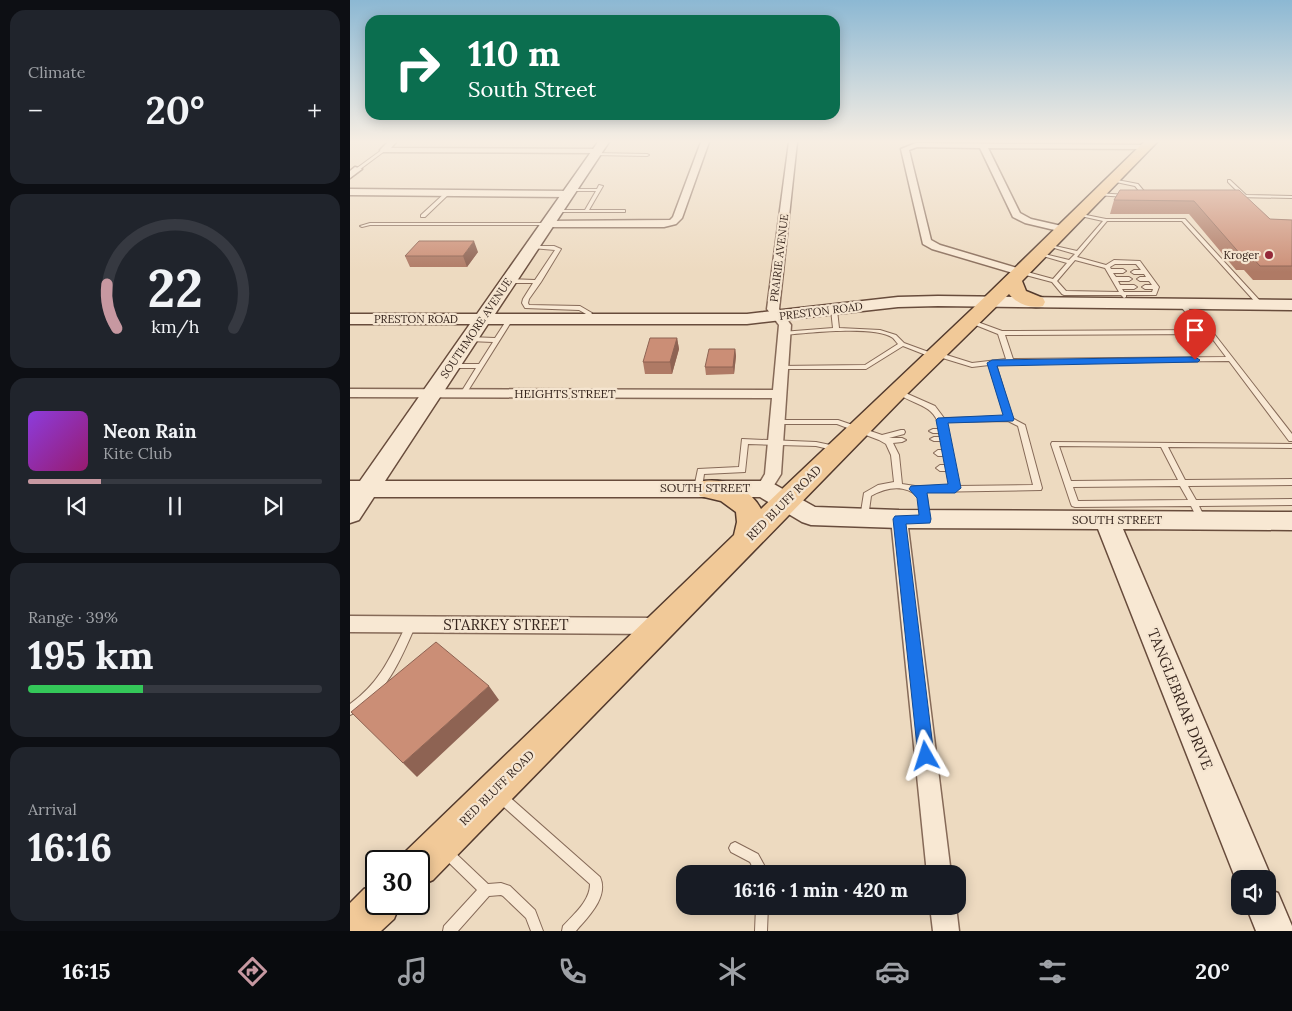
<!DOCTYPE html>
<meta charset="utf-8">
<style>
:root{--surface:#171b24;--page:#20242c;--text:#f1f3f6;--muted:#9ea1a6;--line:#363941;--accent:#c798a1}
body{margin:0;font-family:Lora,serif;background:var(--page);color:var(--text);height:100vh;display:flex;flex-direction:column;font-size:19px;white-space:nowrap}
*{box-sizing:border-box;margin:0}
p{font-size:16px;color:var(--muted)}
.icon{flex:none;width:28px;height:28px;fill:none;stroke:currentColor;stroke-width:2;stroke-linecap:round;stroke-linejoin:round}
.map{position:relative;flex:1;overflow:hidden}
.panel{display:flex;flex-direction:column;gap:10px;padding:10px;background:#0d0f14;width:350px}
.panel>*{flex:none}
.banner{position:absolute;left:15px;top:15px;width:475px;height:105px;border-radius:15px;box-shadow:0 2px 12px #0003;background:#0b6e4f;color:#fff;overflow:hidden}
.fabs{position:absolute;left:881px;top:870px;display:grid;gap:10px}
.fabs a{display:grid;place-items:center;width:45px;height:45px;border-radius:10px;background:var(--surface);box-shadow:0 2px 12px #0003;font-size:25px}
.speed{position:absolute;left:15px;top:850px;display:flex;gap:10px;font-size:25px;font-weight:700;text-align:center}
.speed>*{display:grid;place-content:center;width:65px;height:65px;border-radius:50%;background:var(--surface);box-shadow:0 2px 12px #0003;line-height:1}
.speed .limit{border:2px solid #111;border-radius:8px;background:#fff;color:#111}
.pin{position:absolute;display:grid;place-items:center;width:42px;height:42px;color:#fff;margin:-51px -21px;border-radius:50% 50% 50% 0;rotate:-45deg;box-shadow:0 0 5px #0007}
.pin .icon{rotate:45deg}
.me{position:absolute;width:55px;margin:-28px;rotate:354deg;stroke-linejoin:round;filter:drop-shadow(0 0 4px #0008)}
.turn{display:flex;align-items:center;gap:18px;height:105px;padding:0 20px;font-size:22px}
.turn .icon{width:65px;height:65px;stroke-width:2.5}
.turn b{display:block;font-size:35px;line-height:42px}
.big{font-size:38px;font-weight:700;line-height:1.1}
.panel .card{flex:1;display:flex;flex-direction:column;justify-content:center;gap:8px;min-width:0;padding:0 18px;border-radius:15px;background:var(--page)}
.panel .dial{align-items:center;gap:0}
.dial svg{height:130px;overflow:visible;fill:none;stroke:var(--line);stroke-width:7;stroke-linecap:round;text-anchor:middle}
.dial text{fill:var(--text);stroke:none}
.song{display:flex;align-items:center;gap:15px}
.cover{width:60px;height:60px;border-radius:8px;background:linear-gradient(135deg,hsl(270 70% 55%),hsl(320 70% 35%))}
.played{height:5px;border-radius:2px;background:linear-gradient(90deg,var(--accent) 25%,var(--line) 25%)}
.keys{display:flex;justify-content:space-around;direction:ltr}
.heat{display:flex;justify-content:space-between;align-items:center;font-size:28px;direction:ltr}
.charge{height:8px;border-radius:4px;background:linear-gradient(90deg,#34c759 39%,var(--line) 0)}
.trip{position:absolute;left:326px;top:865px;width:290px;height:50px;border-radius:15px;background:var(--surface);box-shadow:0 2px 12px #0003;font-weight:700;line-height:50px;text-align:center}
.menu{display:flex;height:80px;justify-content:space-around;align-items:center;background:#090b0e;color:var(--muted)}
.menu .icon{width:35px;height:35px}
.menu .on{color:var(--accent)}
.menu b{font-size:22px;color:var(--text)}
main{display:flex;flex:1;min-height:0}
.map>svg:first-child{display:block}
</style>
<main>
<section class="panel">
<div class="card"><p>Climate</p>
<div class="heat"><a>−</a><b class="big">20°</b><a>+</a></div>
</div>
<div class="card dial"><svg viewBox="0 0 100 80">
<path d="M14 69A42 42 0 1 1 86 69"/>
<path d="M14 69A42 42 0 0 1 8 42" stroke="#c798a1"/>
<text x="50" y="56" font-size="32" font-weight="700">22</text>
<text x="50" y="72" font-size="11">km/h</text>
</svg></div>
<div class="card">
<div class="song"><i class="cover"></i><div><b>Neon Rain</b><p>Kite Club</p></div></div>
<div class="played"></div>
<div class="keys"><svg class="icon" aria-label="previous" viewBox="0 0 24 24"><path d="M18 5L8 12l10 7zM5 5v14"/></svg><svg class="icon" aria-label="pause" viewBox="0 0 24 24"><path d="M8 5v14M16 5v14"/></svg><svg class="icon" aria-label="next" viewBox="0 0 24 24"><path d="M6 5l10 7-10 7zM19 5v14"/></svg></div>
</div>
<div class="card"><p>Range · 39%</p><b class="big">195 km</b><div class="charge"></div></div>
<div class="card"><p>Arrival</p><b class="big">16:16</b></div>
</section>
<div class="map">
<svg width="942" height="931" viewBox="0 0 942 931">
<rect width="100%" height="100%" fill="#eddac0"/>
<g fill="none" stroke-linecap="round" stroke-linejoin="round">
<defs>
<path id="lane" d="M33 149 36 150 9 170H7V168Z
M244 153 297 154 299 155 297 156 243 155V153Z
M762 179 788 184 798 196 794 197 785 186 761 181V179Z
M878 180H880L896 195 942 196V198L885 197V195H891L878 182Z
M249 185 253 186 239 210H275V212H206L204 211 206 210H235L246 191H220L218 190 220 189H247Z
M96 192 100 193 75 217H71V215Z
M748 193 776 195 778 196 776 197 746 195V193Z
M726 213 756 219H835L912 303 909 305 907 304 832 221H757L727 257 756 265 764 260 790 261 809 287 806 295H776V297L774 298 771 295H714L712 294 702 282 668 273V271L670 270 703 279 717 263 686 254V252L719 260 725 254 694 245 696 244 727 251 753 221 726 215ZM725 260 755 268 769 292 716 291 707 281ZM765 264H786L791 270H784L781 272 784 274H794L796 277H790L787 279 790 281H799L802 285H795L792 287 795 289H803L802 292H774L772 289H784L787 287 784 285H770L768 281H779L782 279 779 277H766L763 273H773L776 271 773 269H761L760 267Z
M20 223H197L199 224 197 225H20L12 227 10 226Z
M180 246H204L211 249 191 282 179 299 178 303 179 305 230 306 242 313 237 320H233L232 319 236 314 229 310 175 308 172 303 173 299 183 283H158L155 281 158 279 185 280 205 250 182 248 180 247Z
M831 301 833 302 857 331 865 335 942 434V441H939L879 361 660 363 646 364 662 418 675 425 692 488 691 490 573 492 577 496 579 519 578 521H572L571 519 569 497C554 484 537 487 521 496L518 518 517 520H511L510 518 514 493 528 485 544 482 541 455 536 444 529 440 487 424H427L423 422 427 420H488L532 435 551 430H554L555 432 554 434 539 438H552L556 440 552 442 543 443 549 455 552 484 565 486H601L598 471H590L586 468 590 465H597L595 456H588L584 453 588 450H594L592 441H584L580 439 584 437H592L591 433H583L579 431 583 429H590C585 403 563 406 546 392L547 391H551L585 406 594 418 655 417 639 365 622 367 586 356 585 357H581L553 346 516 369H431L428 367 429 366 515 365 548 344C546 342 545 340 543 338 525 325 457 333 434 335L432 334V332L483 328 481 310 484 308 487 310 489 328 530 330 546 335 554 343 584 354 587 352 622 363 656 359 648 334 618 322V320H622L652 331 850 330 828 303ZM854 334 861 337 876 357 663 359 655 335ZM658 421 668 426 683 485 608 486 596 422Z
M160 317 163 319 116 394 115 395H111L110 394 126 368H100L97 366 100 364H129L143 342 119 341 116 339 119 337 145 338 158 318Z
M392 439 466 442 490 447 491 449 487 451 466 446 398 444 395 472 354 474 352 488 351 490H345L344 488 348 469 389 467Z
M702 442 942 444V448L818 447 835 480 942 479V485L838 486 846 500 942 499V505L849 506 856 520 855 522H849L841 506 725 507 722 506 721 504 701 444ZM709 446 811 447 828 480 721 481ZM830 486 838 500 728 501 723 487Z
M61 620 64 621 66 624C53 655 33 702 0 715V704C31 682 42 654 58 621Z
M151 791 155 793 250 877C259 897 238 917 226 931H212L213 926C224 914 240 901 240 884L147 801 145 797 147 793Z
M385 842 408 854 419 874H406L400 862 381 852 379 848 381 844Z
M96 846 100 848 138 884 151 883 160 886 185 910 193 931H181L176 918 153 896 151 895 139 896 108 931H93L94 926 127 890 92 856 90 852 92 848Z
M406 906H418L417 931H405Z"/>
<path id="street" d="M38 142H46L41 148 246 149 250 151 246 153 31 152 30 150Z
M351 142H359L332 218 326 224 314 227H197L192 224 197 221 320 220 323 217Z
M439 142H447L429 309 441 325 431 474 419 493 414 495 409 493 406 489 415 474 422 398 0 397V389L423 390 429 325 417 309Z
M566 143 796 145 800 147 796 149 638 148 670 213 681 219 716 227V231L713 232 675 223 663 217 630 148 567 147 559 150 581 240 590 245 674 270 675 272 674 274 670 275 582 249 573 244 551 149Z
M5 167 12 169 0 178V171Z
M0 189 218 191 222 194 218 197 0 195Z
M549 513 555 515 557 519 601 874H577L541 519 543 515Z
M0 616 310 618 317 620 319 626 317 632 310 634 0 632Z
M580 906H606L609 931H583Z"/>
<path id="secondary" d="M248 142H259L145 314H397L548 297 588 296 942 300V310L588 306 548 307 397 324H138L35 481H414L422 483 465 507 549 510 942 512V530L773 529 922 879 918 889 928 893 942 926V931H906L896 906H918V879H890V890L748 529 549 528 461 525 452 522 410 497H24L9 520 0 523V481H10L120 324H0V314H127Z"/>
<path id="primary" d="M794 142H807L672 281 676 291 693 298 695 302 693 306C681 309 667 304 659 294L555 396 83 880 69 886V861H51L55 852 384 535 387 522 386 512 371 501 350 496 346 489 350 482C372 476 401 489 411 509L639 293Z
M26 884V904H50L44 919 31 931H0V903L14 889Z"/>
</defs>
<!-- lane casing -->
<use href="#lane" stroke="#866a58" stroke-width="2"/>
<!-- street casing -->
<use href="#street" stroke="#866a58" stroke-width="3"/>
<!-- secondary casing -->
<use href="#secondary" stroke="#684c3c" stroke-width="3"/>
<!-- primary casing -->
<use href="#primary" stroke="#533a2d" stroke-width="3"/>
<!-- lane -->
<use href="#lane" fill="#f8e8d3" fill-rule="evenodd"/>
<!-- street -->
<use href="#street" fill="#f8e8d3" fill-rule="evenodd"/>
<!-- secondary -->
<use href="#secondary" fill="#f8e8d3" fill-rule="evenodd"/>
<!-- primary -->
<use href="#primary" fill="#f1c998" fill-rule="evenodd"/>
</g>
<!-- wall -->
<path fill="#af7a65" d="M889 190 920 219 942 220V280H903L894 270H886L839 214H760L764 200Z
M128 252 117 267H60L55 256Z
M327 338 329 349 322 374H295L293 362Z
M385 349 386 356 384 374 356 375 355 367Z"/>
<!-- shaded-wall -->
<path fill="#8e6353" d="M124 241 128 252 117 267 113 256Z
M327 338 329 349 322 374 320 362Z
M385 349 386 356 384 374 383 367Z
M139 686 149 700 67 777 53 763Z"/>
<!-- building -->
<path fill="#cb8e76" stroke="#8e6353" d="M770 190H889L920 219 942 220V266H910L901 256H892L844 201 764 200Z
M69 241H124L113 256H55Z
M300 338H327L320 362H293Z
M359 349H385L383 367H355Z
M86 642 139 686 53 763 1 712Z"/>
<!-- sky -->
<linearGradient id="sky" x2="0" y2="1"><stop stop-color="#8cb8d3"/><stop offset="0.52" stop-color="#f7eee3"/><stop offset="1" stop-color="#f7eee3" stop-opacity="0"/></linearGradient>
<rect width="942" height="272" fill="url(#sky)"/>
<!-- route -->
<path fill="#1a73e8" stroke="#114b97" d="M845 357 850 360 848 362 647 366 664 419 663 421 598 423 611 488 605 493H577L581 519 580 523 556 524 584 756 582 761 576 764 570 761 568 756 543 519 545 516 569 515 567 498 559 489 561 486 598 484 586 420 588 418 653 415 637 363 642 360Z"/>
<!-- markers -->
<circle fill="#942939" stroke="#f5e5d0" stroke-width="2" cx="919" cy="255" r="5"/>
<g text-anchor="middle" stroke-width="4.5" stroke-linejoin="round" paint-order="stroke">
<!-- far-poi labels -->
<g font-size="11" fill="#36251d" stroke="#f5e5d0" text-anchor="end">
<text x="909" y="259">Kroger</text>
</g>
<!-- far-street labels -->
<g font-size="11" fill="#36251d" stroke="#f5e5d0">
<text transform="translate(429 258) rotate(-83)" y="4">PRAIRIE AVENUE</text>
<text transform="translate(471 311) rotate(-7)" y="4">PRESTON ROAD</text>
<text x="66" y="323">PRESTON ROAD</text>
<text transform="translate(126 328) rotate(-56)" y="4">SOUTHMORE AVENUE</text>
</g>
<!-- street labels -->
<g font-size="12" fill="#36251d" stroke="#f5e5d0">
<text x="215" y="398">HEIGHTS STREET</text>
<text x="355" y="492">SOUTH STREET</text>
<text transform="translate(434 503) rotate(-45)" y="4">RED BLUFF ROAD</text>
<text x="767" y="524">SOUTH STREET</text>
<text transform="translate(147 788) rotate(-45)" y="4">RED BLUFF ROAD</text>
</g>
<!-- near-street labels -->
<g font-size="15" fill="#36251d" stroke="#f5e5d0">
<text x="156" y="630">STARKEY STREET</text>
<text transform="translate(830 699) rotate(68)" y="5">TANGLEBRIAR DRIVE</text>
</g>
</g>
</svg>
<div class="fabs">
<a><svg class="icon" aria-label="sound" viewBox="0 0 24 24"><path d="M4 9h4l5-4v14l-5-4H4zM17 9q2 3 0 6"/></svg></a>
</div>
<div class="speed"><div class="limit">30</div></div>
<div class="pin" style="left:845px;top:360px;background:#d93025"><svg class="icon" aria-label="arrive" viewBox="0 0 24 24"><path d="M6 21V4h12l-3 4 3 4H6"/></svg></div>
<svg class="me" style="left:576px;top:756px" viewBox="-20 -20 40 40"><path d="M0-17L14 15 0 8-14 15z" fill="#1a73e8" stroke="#fff" stroke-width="4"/></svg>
<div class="trip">16:16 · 1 min · 420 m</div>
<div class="banner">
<div class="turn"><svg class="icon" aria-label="right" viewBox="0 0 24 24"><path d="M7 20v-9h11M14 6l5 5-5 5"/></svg><div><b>110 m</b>South Street</div></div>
</div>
</div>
</main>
<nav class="menu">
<b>16:15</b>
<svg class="icon on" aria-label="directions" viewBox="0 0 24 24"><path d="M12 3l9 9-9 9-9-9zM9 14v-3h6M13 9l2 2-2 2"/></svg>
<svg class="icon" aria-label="music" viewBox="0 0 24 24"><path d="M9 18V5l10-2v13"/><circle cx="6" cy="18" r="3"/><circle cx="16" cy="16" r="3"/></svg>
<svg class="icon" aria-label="phone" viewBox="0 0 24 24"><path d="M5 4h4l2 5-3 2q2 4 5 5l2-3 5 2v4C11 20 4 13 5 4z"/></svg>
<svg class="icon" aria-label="climate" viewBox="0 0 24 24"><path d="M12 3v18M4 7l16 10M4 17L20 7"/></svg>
<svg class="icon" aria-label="car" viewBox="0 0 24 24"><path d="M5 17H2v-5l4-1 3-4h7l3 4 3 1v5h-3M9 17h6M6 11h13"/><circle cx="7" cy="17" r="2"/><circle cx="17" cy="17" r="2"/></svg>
<svg class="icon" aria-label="filters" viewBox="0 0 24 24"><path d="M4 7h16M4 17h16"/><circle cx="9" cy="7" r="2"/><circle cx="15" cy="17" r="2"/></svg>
<b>20°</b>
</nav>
